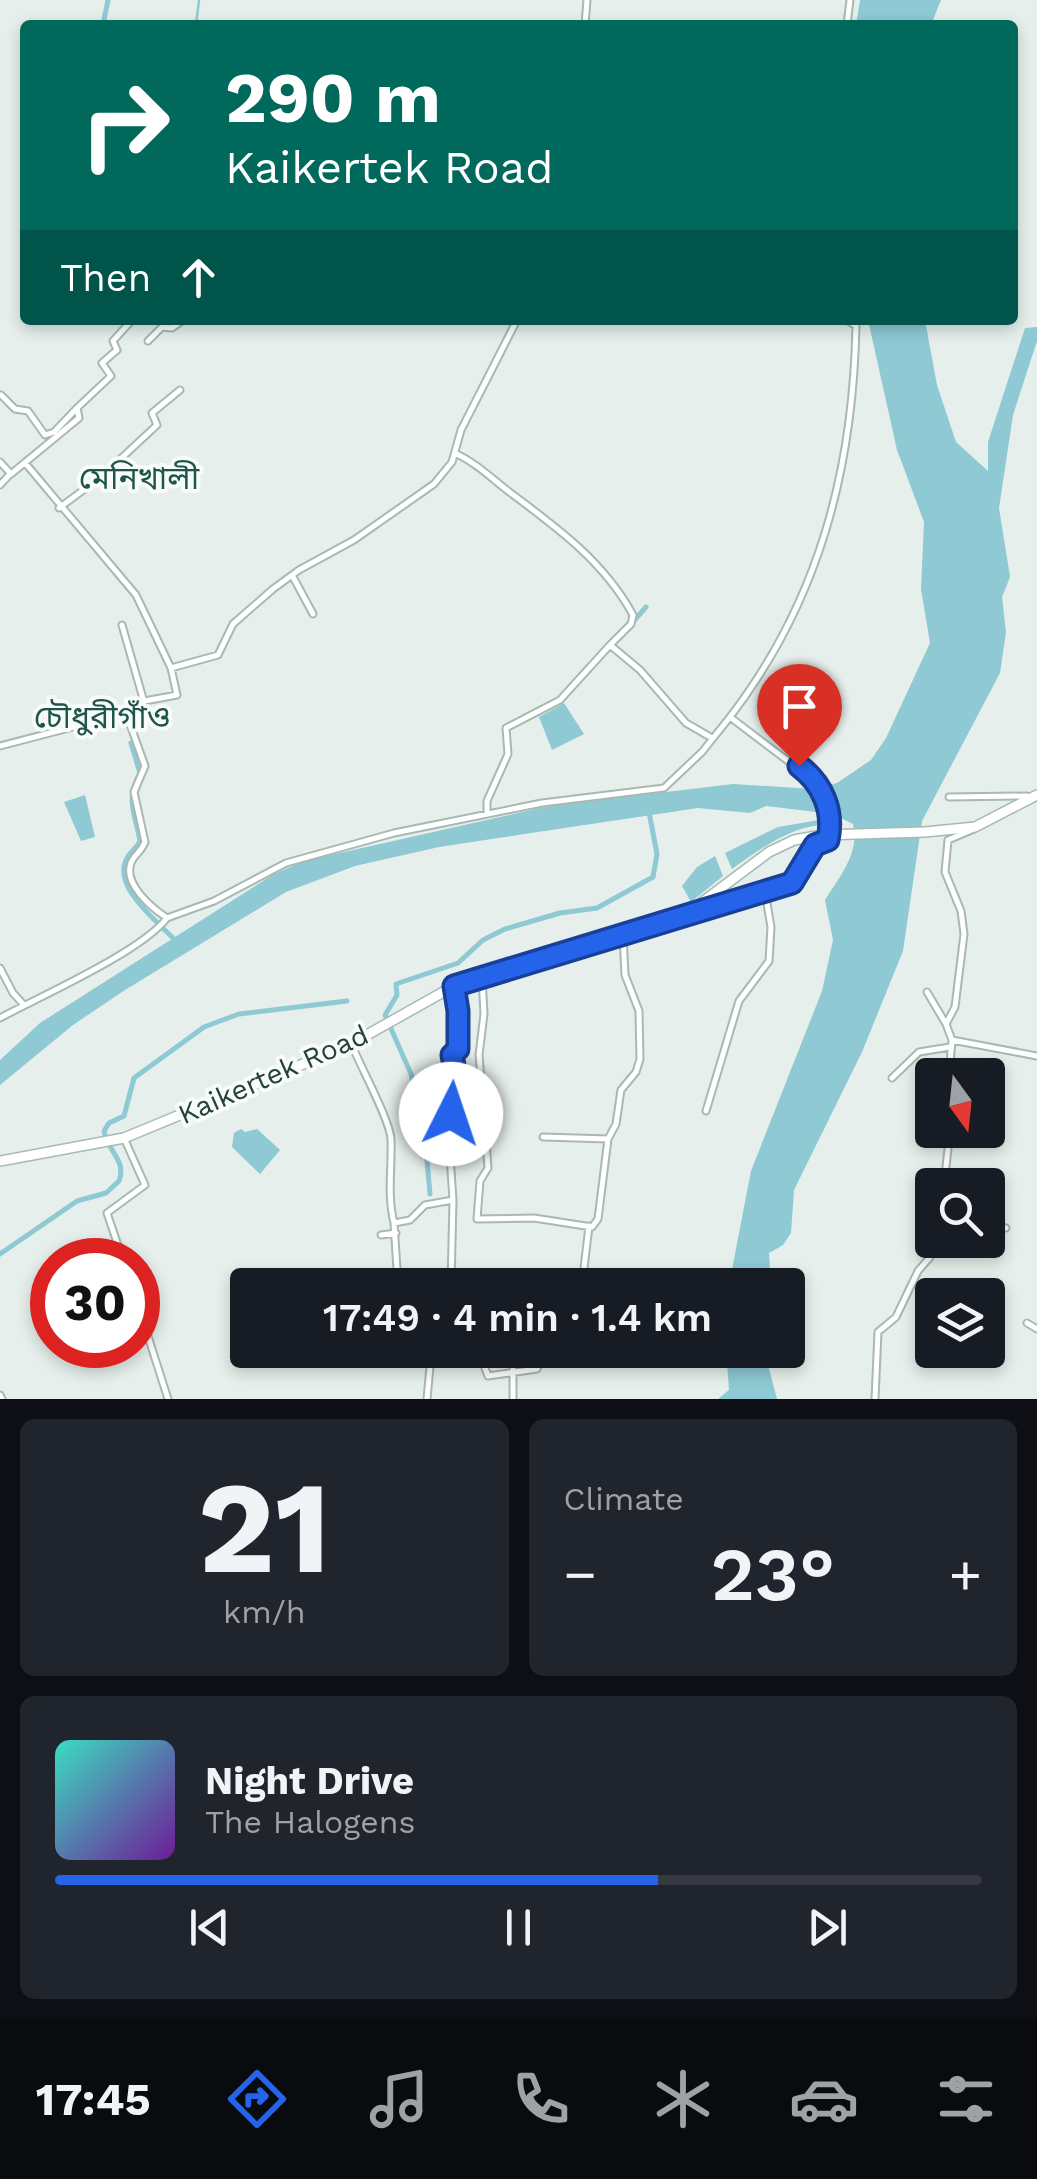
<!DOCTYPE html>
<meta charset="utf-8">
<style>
:root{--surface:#171b24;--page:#20242c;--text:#f1f3f6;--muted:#9ea1a6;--line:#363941;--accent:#2563eb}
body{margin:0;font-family:"Work Sans","Noto Sans Bengali",sans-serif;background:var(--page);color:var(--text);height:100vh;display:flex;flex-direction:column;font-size:38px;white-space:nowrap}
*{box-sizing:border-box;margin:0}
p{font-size:32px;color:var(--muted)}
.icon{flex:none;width:55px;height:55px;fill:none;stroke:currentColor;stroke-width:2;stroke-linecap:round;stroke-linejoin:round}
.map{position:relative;height:1399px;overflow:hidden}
.side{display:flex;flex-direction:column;gap:20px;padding:20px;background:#0d0f14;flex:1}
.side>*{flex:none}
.guide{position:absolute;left:20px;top:20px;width:998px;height:305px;border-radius:10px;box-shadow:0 5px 15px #0003;background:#00695c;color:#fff;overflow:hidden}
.needle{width:65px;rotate:165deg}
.fabs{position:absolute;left:915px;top:1058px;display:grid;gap:20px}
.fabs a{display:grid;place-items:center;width:90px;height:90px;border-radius:10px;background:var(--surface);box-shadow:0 5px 15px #0003;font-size:50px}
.speed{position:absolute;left:30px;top:1238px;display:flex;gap:20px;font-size:50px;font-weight:700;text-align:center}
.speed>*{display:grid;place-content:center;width:130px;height:130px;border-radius:50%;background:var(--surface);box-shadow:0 5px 15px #0003;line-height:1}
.speed .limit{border:15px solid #d22;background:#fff;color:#111}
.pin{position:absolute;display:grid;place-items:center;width:85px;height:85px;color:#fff;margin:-102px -42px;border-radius:50% 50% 50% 0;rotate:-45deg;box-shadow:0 0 10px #0007}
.pin .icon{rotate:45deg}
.me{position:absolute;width:110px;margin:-55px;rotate:4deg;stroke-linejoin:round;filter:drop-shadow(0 0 8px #0008)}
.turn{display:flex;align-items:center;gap:35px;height:210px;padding:0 40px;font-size:45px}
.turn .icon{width:130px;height:130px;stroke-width:2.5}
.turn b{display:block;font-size:70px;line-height:85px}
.then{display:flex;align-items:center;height:95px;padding:0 40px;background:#0003;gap:20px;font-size:38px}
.big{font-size:75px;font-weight:600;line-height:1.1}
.side .widget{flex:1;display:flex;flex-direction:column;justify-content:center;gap:15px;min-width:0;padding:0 35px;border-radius:15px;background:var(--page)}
.side .dial{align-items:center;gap:0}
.dial b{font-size:130px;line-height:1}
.song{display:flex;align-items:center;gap:30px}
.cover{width:120px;height:120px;border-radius:15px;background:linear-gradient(135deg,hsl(170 70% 55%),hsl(280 70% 35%))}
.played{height:10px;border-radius:5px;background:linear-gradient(90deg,var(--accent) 65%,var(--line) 65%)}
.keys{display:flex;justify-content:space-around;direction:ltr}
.heat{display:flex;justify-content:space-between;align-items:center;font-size:55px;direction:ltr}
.side .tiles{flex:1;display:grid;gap:20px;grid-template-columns:1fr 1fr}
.widget:last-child{grid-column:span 2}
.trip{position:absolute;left:230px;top:1268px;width:575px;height:100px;border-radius:10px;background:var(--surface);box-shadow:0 5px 15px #0003;font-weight:600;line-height:100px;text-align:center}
.dock{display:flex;height:160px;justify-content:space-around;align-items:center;background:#090b0e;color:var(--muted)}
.dock .icon{width:70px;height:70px}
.dock .on{color:var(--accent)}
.dock b{font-size:45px;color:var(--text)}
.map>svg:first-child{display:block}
</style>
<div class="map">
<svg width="1037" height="1399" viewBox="0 0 1037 1399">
<rect width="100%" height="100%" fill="#e6efeb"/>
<!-- water -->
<path fill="#8ec9d4" d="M860 0H941L931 25H856Z
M868 320H925L937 385 956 442 988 471V442L1025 328 1037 327V341L1013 415 999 508 1010 577 1002 597 1006 632 1000 673 922 821 903 951 862 1052 794 1190 791 1233 783 1245 769 1253 770 1269 762 1285H729L751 1171 822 991 833 940 825 900C840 876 860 853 853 824L833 814 766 806 750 813 698 808 439 847 355 866 286 892 125 990 73 1025 0 1085V1060L40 1023 274 874 304 861 549 806 733 784 814 789 837 783 871 760 886 738 930 643 921 589 924 522 897 450Z
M564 703 584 734 552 750 539 717Z
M85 795 95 837 81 841 64 802Z
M825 819 827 822C817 827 806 826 795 831 772 840 752 855 732 869L725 853 778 827Z
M715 856 723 876 691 902 682 886 697 867Z
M241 1129 245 1132 257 1129 280 1150 260 1174 232 1147 234 1133Z
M726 1350H764L777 1399H718L729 1390Z"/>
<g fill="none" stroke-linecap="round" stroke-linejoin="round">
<!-- stream -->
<path stroke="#8ec9d4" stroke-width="2.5" d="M196 25 199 0"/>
<!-- canal -->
<path stroke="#8ec9d4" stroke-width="5" d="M103 25 108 0
M632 623 646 607
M131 743 140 773C125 800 135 812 140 841 137 848 129 853 126 860 113 888 159 923 175 940
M430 1194 424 1127 411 1074 385 1015 397 995 396 984 458 963 483 940 505 929 560 913 597 908 653 877 657 854 649 812
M0 1254 77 1201 106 1193 119 1181C127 1160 107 1151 104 1131L109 1123 124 1116 134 1078 204 1027 239 1014 347 1001"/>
<defs>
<path id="street" d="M585 25 587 0
M847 25 850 0
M148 341 162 327 172 328 183 320
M1 395 15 409 28 411 45 435 54 432 77 408
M455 453C478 464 492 479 512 494 559 529 605 563 633 615L631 624 610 645 640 670 686 723 712 738
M0 462 11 474 79 418 77 408 111 376 102 363 117 350 113 341 132 320
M0 485 11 473
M59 508 101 477 157 425 152 413 180 390
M292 575 313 614
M122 625 144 702
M171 668 218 655 233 624 273 589 299 570 354 540 434 484 452 462 461 430 517 320
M126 713 145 766 134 792 145 842C142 851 134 855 131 863 123 884 152 908 167 918L214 901 286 863 394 833 542 803 664 788 702 752 730 717
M0 746 138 710 139 702 177 695 171 668 136 595 26 464
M949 797 1027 796
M487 814V801L508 754 506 728 560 700 610 645
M686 918 792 883 815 845 830 836 831 817 817 783 730 717C819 601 853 470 856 326L847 320
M0 968 13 993 24 1005
M482 978 484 1014 479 1055 488 1168 480 1181 477 1219 534 1218 592 1227 598 1219 608 1139 616 1124 621 1090 636 1072 640 1059 639 1011 625 975 623 936
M927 992 946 1024
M0 1018C41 996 141 952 167 918
M952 1040 946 1024 955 1007 964 934 961 911 945 872 948 840 974 829
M352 1045C360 1066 390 1120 391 1139 392 1168 387 1195 394 1223L410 1220 425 1205 453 1200 451 1285
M949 1075 952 1040 1037 1056
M892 1078 919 1052 950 1047
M706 1111 739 1001 769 961 771 927 765 892
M543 1137 608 1139
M944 1185 950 1130
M453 1200 449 1141 451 1102 458 1089 452 1055 458 1049 459 1011 454 986
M988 1222 1006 1228
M394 1223 398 1285
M381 1235 396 1233
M123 1260 107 1213 145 1185 124 1138
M582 1285 589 1226
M138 1305 168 1399
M1027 1323 1037 1329
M482 1360 488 1376 537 1369 545 1350
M0 1395 2 1399
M427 1399 431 1356 482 1360 483 1350
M513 1399V1370
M875 1399 878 1332 896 1317 918 1271 945 1240"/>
<path id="secondary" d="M925 832 975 827 1037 795
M0 1161 124 1138 349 1045 454 986 677 921 769 852 794 840 822 835"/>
</defs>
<!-- street casing -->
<use href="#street" stroke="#a8b8b2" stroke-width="9"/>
<!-- secondary casing -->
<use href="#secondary" stroke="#a4bbb3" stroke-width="12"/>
<!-- street -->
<use href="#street" stroke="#fff" stroke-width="5"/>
<!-- secondary -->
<use href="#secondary" stroke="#fff" stroke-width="9"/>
<defs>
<path id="secondary-bridge" d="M822 835 925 832"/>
</defs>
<!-- secondary-bridge casing -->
<use href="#secondary-bridge" stroke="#a4bbb3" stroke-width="12" stroke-linecap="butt"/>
<!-- secondary-bridge -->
<use href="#secondary-bridge" stroke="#fff" stroke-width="9"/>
</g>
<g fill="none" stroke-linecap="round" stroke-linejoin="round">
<defs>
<path id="route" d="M451 1114 458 1088 452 1055 458 1049V1011L454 986 792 883 815 845 828 840C834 811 823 784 799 766"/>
</defs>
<!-- route casing -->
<use href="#route" stroke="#184099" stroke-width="25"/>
<!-- route -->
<use href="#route" stroke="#2563eb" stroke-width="18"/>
</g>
<g text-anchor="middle" stroke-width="8" stroke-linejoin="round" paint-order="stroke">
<!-- street labels -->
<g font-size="28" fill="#24423a" stroke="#f7fbf9">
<text transform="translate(273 1074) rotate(-24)" y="10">Kaikertek Road</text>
</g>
<!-- quarter labels -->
<g font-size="32" fill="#1f5548" stroke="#f7fbf9">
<text x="139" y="489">মেনিখালী</text>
<text x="102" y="728">চৌধুরীগাঁও</text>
</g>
</g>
</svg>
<div class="fabs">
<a><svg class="needle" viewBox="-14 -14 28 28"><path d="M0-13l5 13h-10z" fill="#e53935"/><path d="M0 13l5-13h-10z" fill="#9ea1a6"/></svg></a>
<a><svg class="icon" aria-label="search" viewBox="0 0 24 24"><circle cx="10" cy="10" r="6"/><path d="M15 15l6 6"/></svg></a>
<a><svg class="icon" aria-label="layers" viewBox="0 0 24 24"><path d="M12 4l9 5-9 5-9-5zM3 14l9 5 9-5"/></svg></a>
</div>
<div class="speed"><div class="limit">30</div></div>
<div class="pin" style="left:799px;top:766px;background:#d93025"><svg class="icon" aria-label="arrive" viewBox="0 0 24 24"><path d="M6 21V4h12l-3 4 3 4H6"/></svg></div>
<svg class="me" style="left:451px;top:1114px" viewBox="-20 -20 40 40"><circle r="19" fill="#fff"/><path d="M0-13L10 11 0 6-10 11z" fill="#2563eb"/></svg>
<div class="trip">17:49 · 4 min · 1.4 km</div>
<div class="guide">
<div class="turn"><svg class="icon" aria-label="right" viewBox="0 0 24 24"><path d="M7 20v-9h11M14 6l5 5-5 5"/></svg><div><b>290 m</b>Kaikertek Road</div></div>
<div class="then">Then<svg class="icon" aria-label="ahead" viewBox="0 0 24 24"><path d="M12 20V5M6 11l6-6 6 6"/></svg></div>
</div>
</div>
<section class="side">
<div class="tiles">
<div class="widget dial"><b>21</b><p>km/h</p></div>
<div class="widget"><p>Climate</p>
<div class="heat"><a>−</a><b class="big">23°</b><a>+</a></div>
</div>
<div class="widget">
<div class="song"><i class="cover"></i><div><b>Night Drive</b><p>The Halogens</p></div></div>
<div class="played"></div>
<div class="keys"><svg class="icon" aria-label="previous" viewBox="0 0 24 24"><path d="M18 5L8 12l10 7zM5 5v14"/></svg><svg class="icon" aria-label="pause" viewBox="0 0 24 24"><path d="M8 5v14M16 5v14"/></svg><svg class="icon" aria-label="next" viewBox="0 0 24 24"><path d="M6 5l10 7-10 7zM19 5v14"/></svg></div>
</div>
</div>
</section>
<nav class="dock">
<b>17:45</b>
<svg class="icon on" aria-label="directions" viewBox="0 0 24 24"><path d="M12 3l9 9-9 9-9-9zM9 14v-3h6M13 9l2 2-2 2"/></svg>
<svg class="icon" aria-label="music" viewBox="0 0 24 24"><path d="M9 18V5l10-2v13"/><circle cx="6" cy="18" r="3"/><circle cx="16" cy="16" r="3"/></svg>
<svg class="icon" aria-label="phone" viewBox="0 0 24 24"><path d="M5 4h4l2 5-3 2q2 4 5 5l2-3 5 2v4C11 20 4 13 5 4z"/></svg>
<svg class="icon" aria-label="climate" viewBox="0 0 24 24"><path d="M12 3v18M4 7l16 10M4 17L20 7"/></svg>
<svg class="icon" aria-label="car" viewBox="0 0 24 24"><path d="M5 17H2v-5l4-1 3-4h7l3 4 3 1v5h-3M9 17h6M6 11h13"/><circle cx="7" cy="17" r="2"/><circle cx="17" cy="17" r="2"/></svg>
<svg class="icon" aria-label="filters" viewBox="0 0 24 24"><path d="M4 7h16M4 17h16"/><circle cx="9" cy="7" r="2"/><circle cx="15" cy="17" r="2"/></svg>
</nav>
